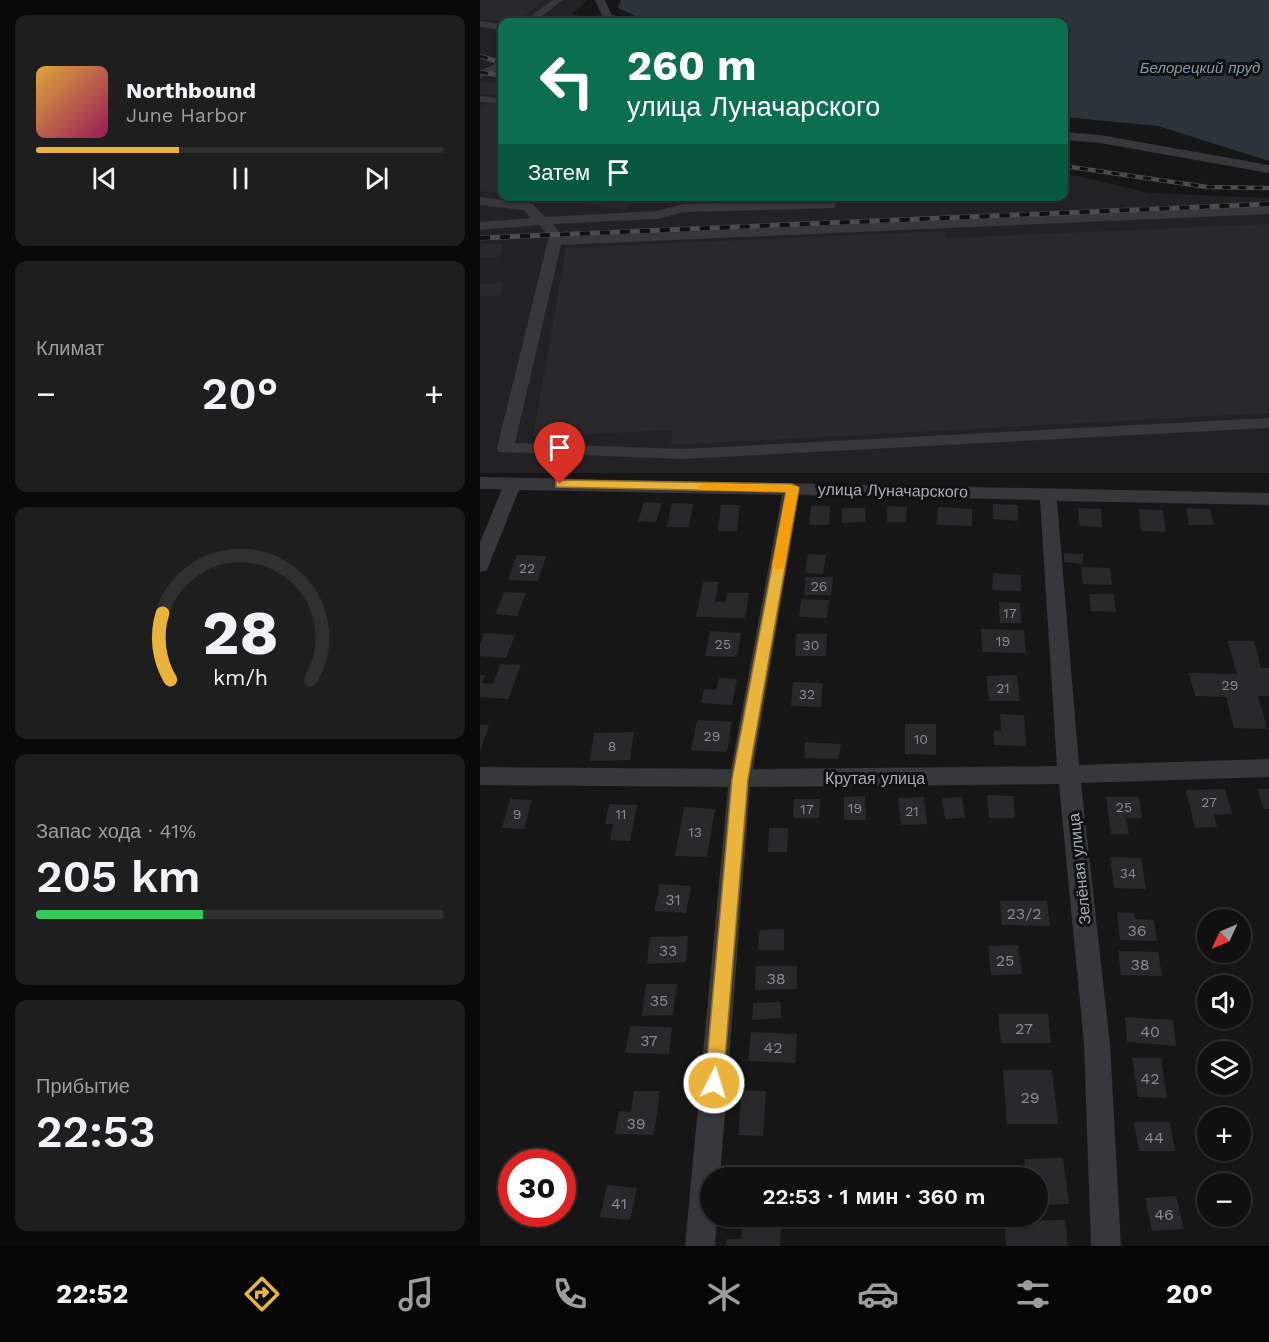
<!DOCTYPE html>
<html lang="ru">
<meta charset="utf-8">
<style>
:root{--surface:#101011;--page:#1e1e1f;--text:#f1f3f6;--muted:#9c9d9f;--line:#303031;--accent:#e9b33c}
body{margin:0;font-family:"Work Sans",sans-serif;background:var(--page);color:var(--text);height:100vh;display:flex;flex-direction:column;font-size:22px;white-space:nowrap}
*{box-sizing:border-box;margin:0}
p{font-size:20px;color:var(--muted)}
.icon{flex:none;width:33px;height:33px;fill:none;stroke:currentColor;stroke-width:2;stroke-linecap:round;stroke-linejoin:round}
.map{position:relative;flex:1;overflow:hidden}
.drawer{display:flex;flex-direction:column;gap:15px;padding:15px;background:#090909;width:480px}
.drawer>*{flex:none}
.top-card{position:absolute;left:18px;top:18px;width:570px;height:183px;border-radius:12px;box-shadow:0 2px 4px #0004,0 0 0 2px var(--line);background:#0b6e4f;color:#fff;overflow:hidden}
.needle{width:39px;rotate:226deg}
.fabs{position:absolute;left:717px;top:909px;display:grid;gap:12px}
.fabs a{display:grid;place-items:center;width:54px;height:54px;border-radius:50%;background:var(--surface);box-shadow:0 2px 4px #0004,0 0 0 2px var(--line);font-size:30px}
.speed{position:absolute;left:18px;top:1149px;display:flex;gap:12px;font-size:30px;font-weight:700;text-align:center}
.speed>*{display:grid;place-content:center;width:78px;height:78px;border-radius:50%;background:var(--surface);box-shadow:0 2px 4px #0004,0 0 0 2px var(--line);line-height:1}
.speed .limit{border:9px solid #d22;background:#fff;color:#111}
.pin{position:absolute;display:grid;place-items:center;width:51px;height:51px;color:#fff;margin:-62px -26px;border-radius:50% 50% 50% 0;rotate:-45deg;box-shadow:0 0 6px #0007}
.pin .icon{rotate:45deg}
.me{position:absolute;width:66px;margin:-33px;rotate:5deg;stroke-linejoin:round;filter:drop-shadow(0 0 4px #0008)}
.turn{display:flex;align-items:center;gap:21px;height:126px;padding:0 30px;font-size:27px}
.turn .icon{width:78px;height:78px;stroke-width:2.5}
.turn b{display:block;font-size:42px;line-height:51px}
.then{display:flex;align-items:center;height:57px;padding:0 30px;background:#0003;gap:12px;font-size:22px}
.big{font-size:45px;font-weight:600;line-height:1.1}
.drawer .card{flex:1;display:flex;flex-direction:column;justify-content:center;gap:9px;min-width:0;padding:0 21px;border-radius:12px;background:var(--page)}
.drawer .dial{align-items:center;gap:0}
.dial svg{height:156px;overflow:visible;fill:none;stroke:var(--line);stroke-width:7;stroke-linecap:round;text-anchor:middle}
.dial text{fill:var(--text);stroke:none}
.song{display:flex;align-items:center;gap:18px}
.cover{width:72px;height:72px;border-radius:9px;background:linear-gradient(135deg,hsl(40 70% 55%),hsl(330 70% 35%))}
.played{height:6px;border-radius:3px;background:linear-gradient(90deg,var(--accent) 35%,var(--line) 35%)}
.keys{display:flex;justify-content:space-around;direction:ltr}
.heat{display:flex;justify-content:space-between;align-items:center;font-size:33px;direction:ltr}
.charge{height:9px;border-radius:4px;background:linear-gradient(90deg,#34c759 41%,var(--line) 0)}
.trip{position:absolute;left:220px;top:1167px;width:348px;height:60px;border-radius:30px;background:var(--surface);box-shadow:0 2px 4px #0004,0 0 0 2px var(--line);font-weight:600;line-height:60px;text-align:center}
.tab-bar{display:flex;height:96px;justify-content:space-around;align-items:center;background:#060607;color:var(--muted)}
.tab-bar .icon{width:42px;height:42px}
.tab-bar .on{color:var(--accent)}
.tab-bar b{font-size:27px;color:var(--text)}
main{display:flex;flex:1;min-height:0}
.map>svg:first-child{display:block}
</style>
<main>
<section class="drawer">
<div class="card">
<div class="song"><i class="cover"></i><div><b>Northbound</b><p>June Harbor</p></div></div>
<div class="played"></div>
<div class="keys"><svg class="icon" aria-label="previous" viewBox="0 0 24 24"><path d="M18 5L8 12l10 7zM5 5v14"/></svg><svg class="icon" aria-label="pause" viewBox="0 0 24 24"><path d="M8 5v14M16 5v14"/></svg><svg class="icon" aria-label="next" viewBox="0 0 24 24"><path d="M6 5l10 7-10 7zM19 5v14"/></svg></div>
</div>
<div class="card"><p>Климат</p>
<div class="heat"><a>−</a><b class="big">20°</b><a>+</a></div>
</div>
<div class="card dial"><svg viewBox="0 0 100 80">
<path d="M14 69A42 42 0 1 1 86 69"/>
<path d="M14 69A42 42 0 0 1 10 35" stroke="#e9b33c"/>
<text x="50" y="56" font-size="32" font-weight="700">28</text>
<text x="50" y="72" font-size="11">km/h</text>
</svg></div>
<div class="card"><p>Запас хода · 41%</p><b class="big">205 km</b><div class="charge"></div></div>
<div class="card"><p>Прибытие</p><b class="big">22:53</b></div>
</section>
<div class="map">
<svg width="789" height="1246" viewBox="0 0 789 1246">
<rect width="100%" height="100%" fill="#161617"/>
<!-- built -->
<path fill="#222224" d="M0 0H108L92 14 133 22H22V196H584V173L670 193 789 198V473H0Z"/>
<!-- water -->
<path fill="#2c343b" d="M141 0H789V161L678 126 584 117V22H177L166 21 138 8Z"/>
<!-- building -->
<path fill="#29292b" d="M0 0H65L36 22 0 20Z
M0 82 22 84V96L0 94Z
M6 103 22 105V194L0 191V109Z
M55 196H156L145 210Z
M789 224V413L191 445 192 430 53 437 86 248 464 231 466 238Z
M0 244H23L19 258H0Z
M24 283 20 296H0V284Z
M164 502 182 503 176 522 158 521Z
M192 503 213 504 209 527H187Z
M513 504 538 505V521L513 519Z
M241 505H260L257 531H238Z
M331 506H350L349 525H329Z
M407 506 427 507 426 522H407Z
M458 507 492 509V526L457 525Z
M362 508H385L386 522 362 523Z
M598 508 621 509 622 527 599 526Z
M706 508 730 509 734 525H709Z
M659 509 683 510 686 532 661 531Z
M584 553 603 554V564L584 562Z
M328 554 346 555 343 574 325 573Z
M37 555 66 556 58 581 28 580Z
M601 567 630 568 632 585 603 584Z
M513 573 541 575V591L512 590Z
M326 577H353L351 595H324Z
M223 582H239L235 602H246L247 593H269L265 618 216 617Z
M24 592 46 593 37 616 15 614Z
M609 594H634L636 612 611 611Z
M321 599 349 600 347 618 319 617Z
M519 602 540 603 542 623H520Z
M501 629 544 630 546 653 502 652Z
M230 631 261 633 257 657 225 656Z
M4 633 35 635 26 658 0 656V644Z
M316 634H347L346 656H315Z
M748 641H774L781 668H789V696H778L787 729 754 728 746 697 715 696 709 673 757 674Z
M20 664 41 665 28 699 0 697V675H5L2 683 13 684Z
M537 675 540 701H509L506 676Z
M239 678 257 679 252 705 221 703 224 689 236 690Z
M313 682 343 683 341 707 311 706Z
M520 714 544 715 546 746 514 745V730L521 731Z
M217 720 252 722 247 752 211 750Z
M425 724H456V755L425 754Z
M0 725H9L0 751Z
M154 732 150 760 110 761 114 733Z
M325 742 361 744 359 759 324 758Z
M745 789 752 814 734 815 737 827 715 828 706 790Z
M777 789H789V809H784Z
M507 795 533 796 535 818H509Z
M385 796 386 820H364V797Z
M444 797 447 824 421 825 418 798Z
M482 797 485 818 465 819 462 798Z
M626 797H659L662 818H646L649 834H631Z
M30 799 52 800 44 829 22 828Z
M314 799H340L339 818H313Z
M129 804 157 805 150 841 130 840 133 824H125Z
M204 807 235 809 227 857 195 856Z
M289 828H308L307 852H288Z
M630 857 661 858 666 889 634 888Z
M180 884 211 886 206 913 174 911Z
M520 901H567L570 926 522 925Z
M637 912 654 913 655 919 674 920 677 941 640 940Z
M304 929V950H278L279 930Z
M208 936 206 962 167 964 170 937Z
M538 945 542 974 511 975 508 946Z
M638 951 678 952 682 976 641 975Z
M276 966H317V989L275 990Z
M166 984H197L193 1015 162 1016Z
M301 1002V1018L272 1020 273 1003Z
M518 1014H568L571 1043H521Z
M645 1017 693 1020 696 1046 647 1042Z
M150 1026 192 1027 189 1054 145 1053Z
M271 1032 317 1034 315 1063 268 1061Z
M652 1058H681L687 1098 658 1097Z
M523 1070H572L578 1124H527Z
M262 1090 286 1091 283 1136 258 1135Z
M154 1091H180L174 1135 135 1134 139 1111 151 1112Z
M654 1122H690L695 1151H659Z
M583 1158 589 1204 558 1205V1178H547L544 1159Z
M254 1168H292L291 1178H253Z
M127 1185 157 1188 150 1220 120 1217Z
M696 1196 704 1229 672 1231 665 1198Z
M585 1220 588 1246H526L524 1221Z
M263 1221H301L300 1246H246L247 1239H261Z"/>
<g fill="none" stroke-linecap="round" stroke-linejoin="round">
<!-- minor -->
<path fill="#37373c" fill-rule="evenodd" d="M72 0H83L54 22H43Z
M115 0H125L131 14 150 22H136L123 18Z
M0 21 22 24V30L0 27Z
M22 61V68L0 78V71Z
M0 96 22 98V104L0 102Z
M584 132 620 135 789 165V173L620 143 584 140Z
M343 196H356L355 208 204 212 178 219 73 224 83 237 789 206V214L81 245 35 443 202 449 789 418V428L202 459 19 452 17 448 69 236 59 225 0 230V222L51 218 44 210 0 205V197L53 204 65 217 177 211 203 204 343 201Z
M0 477 789 493V505L577 501 599 765 789 759V777L601 783 630 1044 641 1246H611L604 1044 579 784 270 787 240 1178H231V1216H237L235 1246H205L248 787 0 785V767L251 769 302 495 39 490 7 570 0 572V542L22 489H0ZM319 495 560 500 577 766 273 769Z"/>
<defs>
<path id="rail-far1" d="M0 56 22 63
M0 72 22 76
M584 166 727 187 789 188"/>
<path id="rail" d="M0 238 789 204"/>
</defs>
<!-- rail-far1 casing -->
<use href="#rail-far1" stroke="#4a4b51" stroke-width="4.5"/>
<!-- rail casing -->
<use href="#rail" stroke="#4a4b51" stroke-width="5"/>
<!-- rail-far1 -->
<use href="#rail-far1" stroke="#111112" stroke-width="3" stroke-dasharray="8" stroke-linecap="butt"/>
<!-- rail -->
<use href="#rail" stroke="#111112" stroke-width="4" stroke-dasharray="10" stroke-linecap="butt"/>
</g>
<!-- route -->
<path fill="#e9b33c" stroke="#977427" stroke-width="1.5" d="M80 480 312 484 319 488 268 779 243 1083 241 1089 234 1092 227 1089 225 1083 252 779 306 492 76 487V481Z"/>
<!-- slow -->
<path fill="#f59e0b" d="M224 483 317 486 319 488 303 569 298 570 292 566 306 492 220 490 218 487Z"/>
<g text-anchor="middle" stroke-width="6" stroke-linejoin="round" paint-order="stroke">
<!-- number labels -->
<g font-size="14" fill="#888a93">
<text x="47" y="573">22</text>
<text x="339" y="591">26</text>
<text x="530" y="618">17</text>
<text x="523" y="646">19</text>
<text x="243" y="649">25</text>
<text x="331" y="650">30</text>
<text x="750" y="690">29</text>
<text x="523" y="693">21</text>
<text x="327" y="699">32</text>
<text x="232" y="741">29</text>
<text x="441" y="744">10</text>
<text x="132" y="751">8</text>
<text x="729" y="807">27</text>
<text x="644" y="812">25</text>
<text x="375" y="813">19</text>
<text x="327" y="814">17</text>
<text x="432" y="816">21</text>
<text x="37" y="819">9</text>
<text x="141" y="819">11</text>
<text x="215" y="837">13</text>
<text x="648" y="878">34</text>
</g>
<!-- far-water labels -->
<g font-size="15" font-style="italic" fill="#8199b0" stroke="#111112">
<text x="720" y="73">Белорецкий пруд</text>
</g>
<!-- street labels -->
<g font-size="16" fill="#a8acb7" stroke="#111112">
<text transform="translate(413 490) rotate(1)" y="6">улица Луначарского</text>
<text x="395" y="784">Крутая улица</text>
<text transform="translate(599 869) rotate(-96)" y="6">Зелёная улица</text>
</g>
<!-- near-number labels -->
<g font-size="16" fill="#888a93">
<text x="193" y="905">31</text>
<text x="544" y="919">23/2</text>
<text x="657" y="936">36</text>
<text x="188" y="956">33</text>
<text x="525" y="966">25</text>
<text x="660" y="970">38</text>
<text x="296" y="984">38</text>
<text x="179" y="1006">35</text>
<text x="544" y="1034">27</text>
<text x="670" y="1037">40</text>
<text x="169" y="1046">37</text>
<text x="293" y="1053">42</text>
<text x="670" y="1084">42</text>
<text x="550" y="1103">29</text>
<text x="156" y="1129">39</text>
<text x="674" y="1143">44</text>
<text x="139" y="1209">41</text>
<text x="684" y="1220">46</text>
</g>
</g>
</svg>
<div class="fabs">
<a><svg class="needle" viewBox="-14 -14 28 28"><path d="M0-13l5 13h-10z" fill="#e53935"/><path d="M0 13l5-13h-10z" fill="#9c9d9f"/></svg></a>
<a><svg class="icon" aria-label="sound" viewBox="0 0 24 24"><path d="M4 9h4l5-4v14l-5-4H4zM17 9q2 3 0 6"/></svg></a>
<a><svg class="icon" aria-label="layers" viewBox="0 0 24 24"><path d="M12 4l9 5-9 5-9-5zM3 14l9 5 9-5"/></svg></a>
<a>+</a>
<a>−</a>
</div>
<div class="speed"><div class="limit">30</div></div>
<div class="pin" style="left:80px;top:484px;background:#d93025"><svg class="icon" aria-label="arrive" viewBox="0 0 24 24"><path d="M6 21V4h12l-3 4 3 4H6"/></svg></div>
<svg class="me" style="left:234px;top:1083px" viewBox="-20 -20 40 40"><circle r="17" fill="#e9b33c" stroke="#fff" stroke-width="3"/><path d="M0-11L8 9 0 5-8 9z" fill="#fff"/></svg>
<div class="trip">22:53 · 1 мин · 360 m</div>
<div class="top-card">
<div class="turn"><svg class="icon" aria-label="left" viewBox="0 0 24 24"><path d="M17 20v-9H6M10 6l-5 5 5 5"/></svg><div><b>260 m</b>улица Луначарского</div></div>
<div class="then">Затем<svg class="icon" aria-label="arrive" viewBox="0 0 24 24"><path d="M6 21V4h12l-3 4 3 4H6"/></svg></div>
</div>
</div>
</main>
<nav class="tab-bar">
<b>22:52</b>
<svg class="icon on" aria-label="directions" viewBox="0 0 24 24"><path d="M12 3l9 9-9 9-9-9zM9 14v-3h6M13 9l2 2-2 2"/></svg>
<svg class="icon" aria-label="music" viewBox="0 0 24 24"><path d="M9 18V5l10-2v13"/><circle cx="6" cy="18" r="3"/><circle cx="16" cy="16" r="3"/></svg>
<svg class="icon" aria-label="phone" viewBox="0 0 24 24"><path d="M5 4h4l2 5-3 2q2 4 5 5l2-3 5 2v4C11 20 4 13 5 4z"/></svg>
<svg class="icon" aria-label="climate" viewBox="0 0 24 24"><path d="M12 3v18M4 7l16 10M4 17L20 7"/></svg>
<svg class="icon" aria-label="car" viewBox="0 0 24 24"><path d="M5 17H2v-5l4-1 3-4h7l3 4 3 1v5h-3M9 17h6M6 11h13"/><circle cx="7" cy="17" r="2"/><circle cx="17" cy="17" r="2"/></svg>
<svg class="icon" aria-label="filters" viewBox="0 0 24 24"><path d="M4 7h16M4 17h16"/><circle cx="9" cy="7" r="2"/><circle cx="15" cy="17" r="2"/></svg>
<b>20°</b>
</nav>
